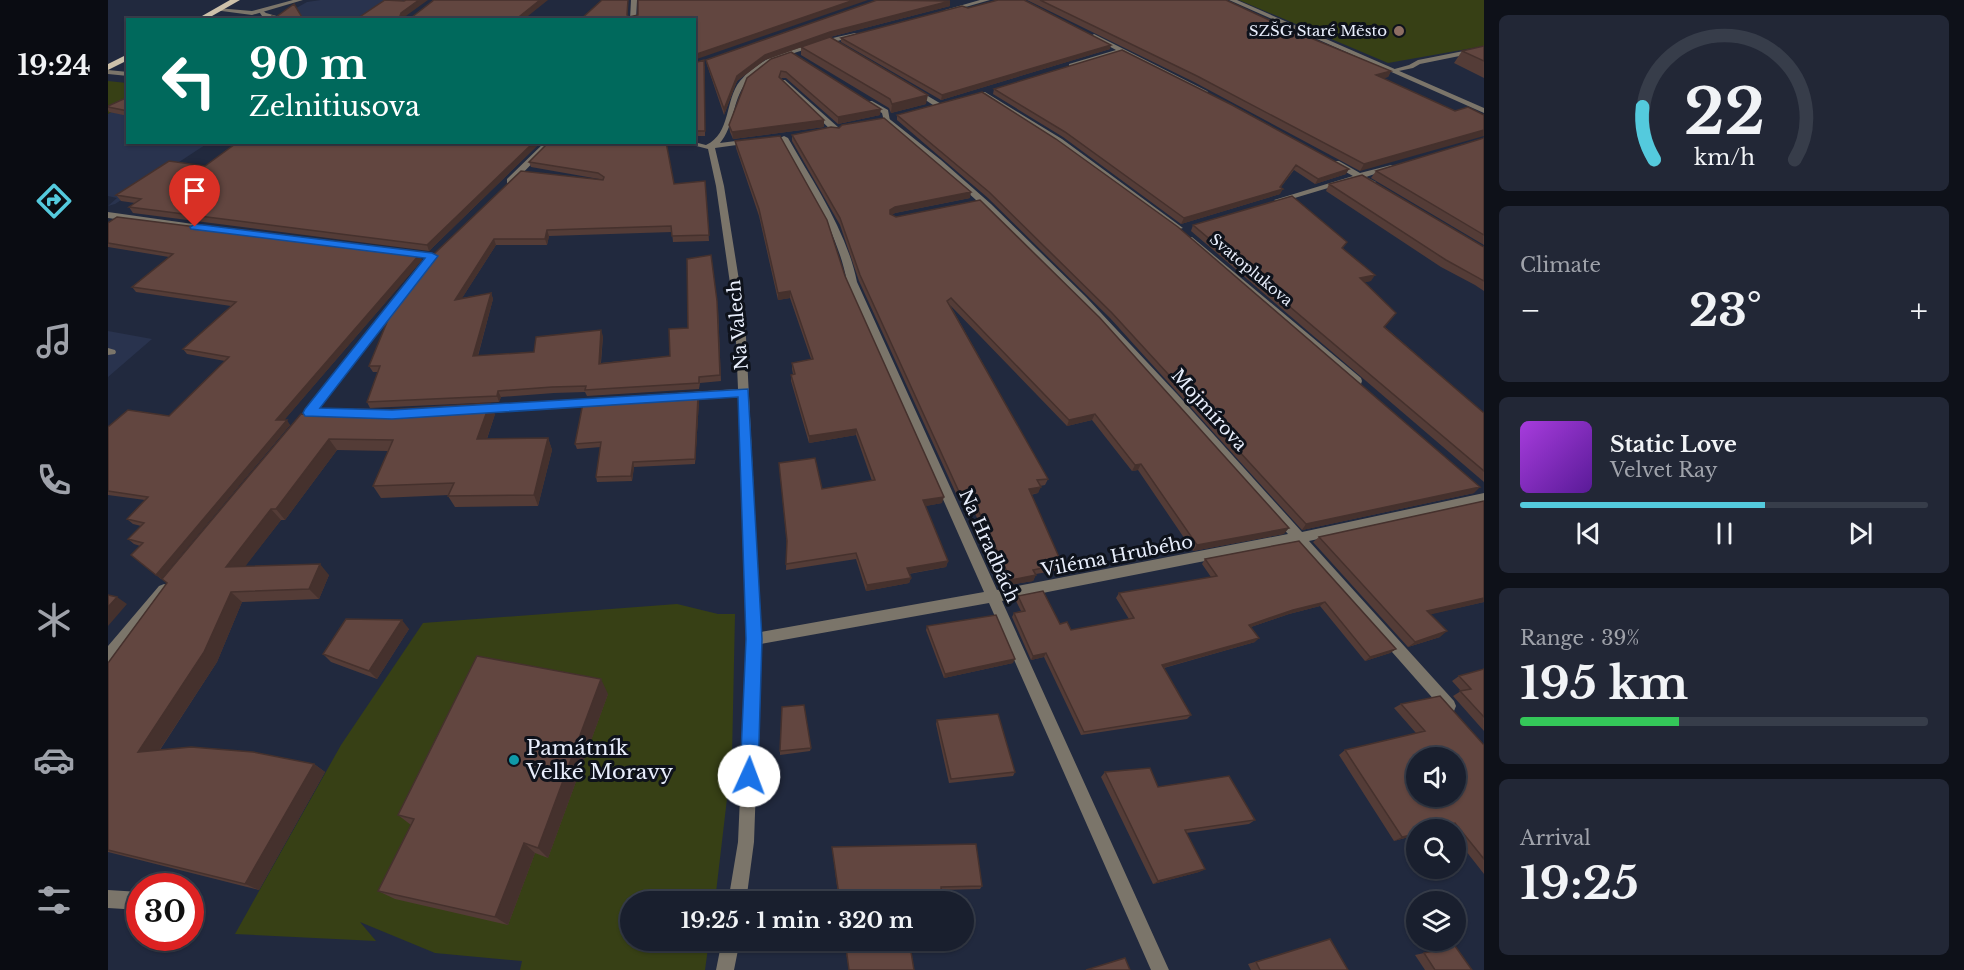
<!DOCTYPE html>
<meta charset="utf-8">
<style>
:root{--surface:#191f2e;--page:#222736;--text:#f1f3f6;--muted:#9fa2aa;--line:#373d4a;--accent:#54cadd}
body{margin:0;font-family:"Libre Baskerville",serif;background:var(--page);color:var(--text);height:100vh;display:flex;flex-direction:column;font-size:22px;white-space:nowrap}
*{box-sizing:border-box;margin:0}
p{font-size:20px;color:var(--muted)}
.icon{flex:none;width:33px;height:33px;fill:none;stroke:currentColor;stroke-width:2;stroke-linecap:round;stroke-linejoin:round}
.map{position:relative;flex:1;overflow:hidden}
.sheet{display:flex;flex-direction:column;gap:15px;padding:15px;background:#0e1119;width:480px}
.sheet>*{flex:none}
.banner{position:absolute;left:18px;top:18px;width:570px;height:126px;border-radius:0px;box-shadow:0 2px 4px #0004,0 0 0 2px var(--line);background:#00695c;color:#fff;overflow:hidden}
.fabs{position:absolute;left:1298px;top:747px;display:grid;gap:12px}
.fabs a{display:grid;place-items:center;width:60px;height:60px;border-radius:50%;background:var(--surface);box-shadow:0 2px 4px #0004,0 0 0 2px var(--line);font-size:30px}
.speed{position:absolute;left:18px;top:873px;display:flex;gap:12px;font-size:30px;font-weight:700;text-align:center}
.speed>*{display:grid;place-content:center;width:78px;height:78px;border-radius:50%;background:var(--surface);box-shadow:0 2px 4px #0004,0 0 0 2px var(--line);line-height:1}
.speed .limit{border:9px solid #d22;background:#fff;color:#111}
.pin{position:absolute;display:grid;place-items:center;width:51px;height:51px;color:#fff;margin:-62px -26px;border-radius:50% 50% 50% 0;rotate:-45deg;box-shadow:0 0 6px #0007}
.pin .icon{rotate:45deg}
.me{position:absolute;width:66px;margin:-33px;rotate:2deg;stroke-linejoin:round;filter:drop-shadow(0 0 4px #0008)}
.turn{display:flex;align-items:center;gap:21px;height:126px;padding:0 24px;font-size:27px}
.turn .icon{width:78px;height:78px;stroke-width:2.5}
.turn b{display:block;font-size:42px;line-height:51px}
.big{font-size:45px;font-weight:700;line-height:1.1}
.sheet .widget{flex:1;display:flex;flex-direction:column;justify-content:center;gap:9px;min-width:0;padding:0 21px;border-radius:9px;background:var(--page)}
.sheet .dial{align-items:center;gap:0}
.dial svg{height:156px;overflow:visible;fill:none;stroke:var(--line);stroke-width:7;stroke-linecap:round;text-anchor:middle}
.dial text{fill:var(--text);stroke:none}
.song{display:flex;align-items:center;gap:18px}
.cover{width:72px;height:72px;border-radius:9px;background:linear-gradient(135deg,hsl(280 70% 55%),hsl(270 70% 35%))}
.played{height:6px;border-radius:3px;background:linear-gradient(90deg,var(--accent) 60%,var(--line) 60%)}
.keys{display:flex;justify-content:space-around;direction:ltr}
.heat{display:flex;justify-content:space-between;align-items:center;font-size:33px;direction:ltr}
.charge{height:9px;border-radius:4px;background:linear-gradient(90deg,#34c759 39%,var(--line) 0)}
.trip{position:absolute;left:512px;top:891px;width:354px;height:60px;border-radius:30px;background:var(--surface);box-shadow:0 2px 4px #0004,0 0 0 2px var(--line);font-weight:700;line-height:60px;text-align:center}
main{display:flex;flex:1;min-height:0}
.tab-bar{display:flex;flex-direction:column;width:108px;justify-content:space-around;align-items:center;background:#0a0c12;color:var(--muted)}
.tab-bar .icon{width:42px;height:42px}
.tab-bar .active{color:var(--accent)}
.tab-bar b{font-size:27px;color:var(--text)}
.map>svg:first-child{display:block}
</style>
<main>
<nav class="tab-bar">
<b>19:24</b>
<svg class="icon active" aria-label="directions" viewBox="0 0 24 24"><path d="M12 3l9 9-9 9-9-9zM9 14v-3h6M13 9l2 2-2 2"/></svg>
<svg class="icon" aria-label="music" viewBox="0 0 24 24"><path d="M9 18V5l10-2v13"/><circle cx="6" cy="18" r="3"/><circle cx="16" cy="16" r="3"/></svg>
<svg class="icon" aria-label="phone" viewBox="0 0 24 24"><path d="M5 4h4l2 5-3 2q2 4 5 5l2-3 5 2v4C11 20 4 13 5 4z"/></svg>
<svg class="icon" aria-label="climate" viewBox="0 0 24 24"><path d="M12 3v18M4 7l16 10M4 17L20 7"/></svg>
<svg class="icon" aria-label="car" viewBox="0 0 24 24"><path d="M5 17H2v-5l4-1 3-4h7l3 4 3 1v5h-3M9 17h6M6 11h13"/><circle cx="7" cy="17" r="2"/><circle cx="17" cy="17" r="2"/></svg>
<svg class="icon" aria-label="filters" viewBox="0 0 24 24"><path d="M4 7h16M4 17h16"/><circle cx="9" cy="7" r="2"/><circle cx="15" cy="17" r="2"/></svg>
</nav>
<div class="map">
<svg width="1376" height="970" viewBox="0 0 1376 970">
<rect width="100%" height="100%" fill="#21293e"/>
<!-- built -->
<path fill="#29334e" d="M213 0H315L285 19 167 20 199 2Z
M19 103 20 142 100 143 7 204 0 206 9 198 0 196V114Z
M0 331 44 339 0 377Z"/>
<!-- green -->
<path fill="#374015" d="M1131 0H1376V46L1280 63Z
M0 81 19 83V103L0 114Z
M569 604 610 614H627L624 756 607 901 522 902V940L601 941 597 970H412L414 961 327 953 252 922 268 941 127 934 233 745 315 623Z"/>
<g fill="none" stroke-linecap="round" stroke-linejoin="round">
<!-- service -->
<path fill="#7b756a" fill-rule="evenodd" d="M150 10H154L158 13 172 17 169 19 154 16Z
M1376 47V51L1312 64 1305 68 1286 72 1283 70 1301 65 1310 60Z
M673 80H677L731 128V132H725L673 82Z
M804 89H808L835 105 828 107 804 91Z
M758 101H764L780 110 782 121H776L774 113 758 105Z
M0 348 7 350 8 352 7 354 0 355Z
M0 890 32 892V910L0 908Z"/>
<!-- minor -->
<path fill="#7b756a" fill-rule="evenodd" d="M185 0H195L144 15 106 10 109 8 144 11Z
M523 0H529L528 20H522Z
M872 0H882L840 12 837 10Z
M1121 0H1129L1376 108V113Z
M747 33 749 34V36C716 45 654 55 635 87 624 105 626 126 612 143L643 139 647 141 643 143 607 148 616 186 637 318 653 632 876 592 739 282C729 229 698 184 672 138L676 136 680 138C706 184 738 229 749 282L889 590 1180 534C1097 440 1015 344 926 255 878 207 828 164 776 121V117H779L833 160 883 204 978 297 1069 394 1194 532 1376 493V503L1201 541 1346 701 1348 706 1346 711 1341 713 1336 711 1188 543 894 601 1061 970H1043L881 603 653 644 646 842 638 902H620L630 842 639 639 630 396 368 414 362 410 368 406 630 389 627 318 608 186 600 149 573 142H586L598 145C623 134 617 99 632 81 658 49 709 42 747 33Z
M986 34 1099 91 1100 92 1095 93 1013 52 961 66V64L1008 50 984 37 983 36Z
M0 70 20 72V76L0 74Z
M873 92H877L954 139 1075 228 1068 230 948 143 873 94Z
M437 142H445L405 183H399V179Z
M1225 161H1231L1252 173 1283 165 1287 167 1258 177 1268 182V186H1262L1250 179 1170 203 1166 200 1245 176 1225 165Z
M0 212 85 224 89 227 85 230 0 218Z
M1084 237 1253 378 1254 381 1253 384H1245L1081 242V238Z
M296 250 324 253 329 256 324 259 293 255V251Z
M297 288 302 291 300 293 210 409 263 411 267 412 269 415 267 418 204 417 195 429H187L185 426 187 423 294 289Z
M56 584 61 586 63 590 61 594 5 662 0 664V646L51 586Z
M614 940H632L626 970H608Z"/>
<!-- primary -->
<path fill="#cdc1aa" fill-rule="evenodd" d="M122 0H132L97 20H87Z
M20 54V60L0 70V64Z"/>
</g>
<!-- wall -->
<path fill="#543c37" d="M919 0H1118L1176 27 1283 71 1280 77 1275 78 1347 111 1252 171 1086 82Z
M842 1V6L722 37 657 60 629 81 616 115 599 65 598 60Z
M733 38 1002 49 833 100 733 42Z
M1376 46V78L1346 63 1354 51Z
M693 47 818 104 783 113 781 108 693 55Z
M663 59 772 115 730 124 678 78H673L716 127 625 139 622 132 621 125Z
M586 63 597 66V136H586Z
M886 89 1238 174 1207 184 1186 170 1173 187 1172 194 1073 224 955 137 885 94Z
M20 97V116L1 112 0 110V106Z
M789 115 1366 493 1194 530 1002 318 880 198 789 120Z
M684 135 862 198 787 213 784 215 1176 534 1085 551 1030 470 1024 471 984 420 959 426 842 305 940 479 937 485 932 486 930 493 923 495 954 564 951 570 928 574 925 581 901 585 860 499 851 500 751 281 732 225 684 141Z
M1376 138V245L1263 178 1268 171Z
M627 141 737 276 834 503 817 506 840 561 838 567 801 574 803 578 801 583 758 591 748 559 678 570 679 545 671 463 714 489 764 481 748 435 701 443 683 381V375L685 374 684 369V363L703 359 682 298 670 300 651 216 628 148Z
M130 142H433L321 251 25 213 21 207 27 203 13 201 8 195 97 166Z
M421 162 566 184 597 181 601 241 565 242 564 232 441 236 439 245H388L354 298 383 293 385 299 370 356 426 352 495 336 493 363 562 356 580 328 610 307 613 381 592 383 591 389 479 396 477 392 446 393 393 397 391 402 262 408 259 402 270 372H265L261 366 326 254 493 180 491 179 423 167Z
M1221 184 1376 247V291L1367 285 1333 267 1218 191Z
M0 223 311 255 314 260 176 420 182 425 53 579 23 555 32 546 26 544 20 539 33 526 25 524 19 519 37 500 0 495V427L61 416 117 361 79 354 75 349 123 306 28 292 24 287 61 257 0 247Z
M1085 225 1235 248 1263 281 1256 282 1277 327 1376 413V482L1083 231Z
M590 396 591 401 587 464 526 467 524 481 489 482 488 477 493 447 469 449 467 444Z
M387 414 379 439 440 438 444 450 430 506 347 507 340 496 341 495 273 498 265 486 280 451 229 450 177 520H173L137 566 221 575 211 599 134 602 109 662 52 750 206 764 217 772 151 890 0 852V663L59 583 248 415Z
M1376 501V602L1322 614 1332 637 1300 647 1205 542 1211 537Z
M1191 541 1288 649 1282 653 1257 661 1212 606 1181 614 1143 627 1147 642 1056 668 1083 715 1079 719 973 735 936 657 923 660 904 617 906 613 913 611 908 601 910 596 952 624 963 630 1021 619 1008 598 1011 593 1103 577 1094 564 1097 559Z
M819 626 905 663 836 678 818 630Z
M301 629 269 679 223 662 215 654Z
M1376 669V731L1345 696 1353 691 1344 681 1351 676Z
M500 694 440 858 427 853 400 925 287 899 270 891 303 825 290 815Z
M1293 704 1376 745V874L1347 837V830H1341L1339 826 1308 830V835L1286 841 1231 755 1237 750 1308 733 1286 708Z
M829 720 907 772 905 776 841 783 828 724Z
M703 748 702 751 672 755V751Z
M997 772 1050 787 1147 820 1141 824 1078 833 1097 869 1091 872 1045 884 993 777Z
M724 847 874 886 872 889 833 890V902H731Z
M736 940H801L806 970H741Z
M1213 942 1240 970H1143L1140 964Z
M1316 953 1364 970H1317L1307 955Z"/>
<!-- shaded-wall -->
<path fill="#45312d" d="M311 0H320L295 18 292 16 293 13Z
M432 0H440L415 20H407Z
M746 0H760L586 60V55Z
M842 1V6L722 37 657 60 629 81 616 115V109L629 76 657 55 722 32Z
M1003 45 1002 49 833 100 834 95Z
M1283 71 1280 77 1264 81 1268 75Z
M820 95 818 104 783 113 784 104Z
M773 109 772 115 730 124V117Z
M716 120V127L625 139 624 132Z
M1376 130V136L1252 171 1256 164Z
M426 142H433L321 251 319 245Z
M1188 165 1171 190 1175 189 1172 194 1073 224 1076 218 1172 187Z
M1241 169 1238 174 1207 184 1210 179Z
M863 192 862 198 787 213 782 216V210L787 207Z
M439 230 441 236 439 245 437 239Z
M386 239 388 245 349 306 347 300Z
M311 255 314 260 172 425 168 420Z
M1267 275 1263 281 1248 284 1252 278Z
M682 291V298L670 300V293Z
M383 293 385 299 368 362 365 356Z
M493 330 495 336 492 369 491 364Z
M390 391 393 397 391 402 389 396Z
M590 396 591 401 587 464V459Z
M382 403 387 414 375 450 369 439Z
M987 414 984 420 959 426 961 420Z
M179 420 182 425 53 579 48 575Z
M748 429V435L701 443V436Z
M440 438 444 450 430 506 426 495Z
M221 439 229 450 177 520 168 509Z
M525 462 526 467 524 481 523 476Z
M1033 464 1030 470 1024 471 1027 465Z
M933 487 930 493 918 495 921 489Z
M1372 487 1366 493 1194 530 1198 524Z
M862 493 860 499 851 500 852 494Z
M836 497 834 503 813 507 815 500Z
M163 509 173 520 129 577 118 567Z
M1181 528 1176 534 1085 551 1089 545Z
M840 561 838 567 798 574 799 568Z
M212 564 221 575 211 599 201 589Z
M928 575 925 581 901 585 903 580Z
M803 578 801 583 758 591 759 585Z
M123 592 134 602 109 662 45 760 30 752Z
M9 597 19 604 0 626V607Z
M1376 598V602L1312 617 1319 611Z
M1217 602 1212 606 1181 614 1137 629 1141 625 1185 610Z
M294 620 301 629 269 679 261 671Z
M1339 631 1332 637 1300 647 1307 642Z
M1151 638 1147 642 1051 669 1054 665Z
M1288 649 1282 653 1257 661 1262 657Z
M938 653 936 657 923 660 925 656Z
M907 659 905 663 836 678 837 674Z
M493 679 500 694 440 858 430 848Z
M206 764 217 772 151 890 137 884Z
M1347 823 1328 830H1323Z
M1308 834V835L1286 841 1294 837Z
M416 843 427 853 400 925 387 917Z
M1097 869 1091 872 1045 884 1050 881Z"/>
<!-- building -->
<path fill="#624640" stroke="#45312d" stroke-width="1.5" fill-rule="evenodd" d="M277 0 296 1 298 0H311L293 13 292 16 304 17 326 0H432L407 20H247Z
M494 0H520L519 15 521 17 530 15V0H746L586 55V20H472Z
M769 0 842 1 722 32 657 55 629 76 616 109 598 60Z
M890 0H916L1003 45 834 95 733 38 854 6 860 8Z
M932 0H1118L1176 27 1283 71 1268 75 1347 111 1360 107 1376 115V130L1256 164 1089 76Z
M186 4 195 19 197 20H158L164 16 168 17Z
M722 37 820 95 784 104 782 99 693 47Z
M1376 46V61L1354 51Z
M1014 50 1124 105 1241 169 1210 179 1188 165 1172 187 1175 189 1076 218 957 132 886 89Z
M683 52 773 109 730 117 678 72 673 71 671 77 716 120 624 132 621 125 639 78 663 59Z
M596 60 597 131H586V63Z
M874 92 948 139 1070 227 1372 487 1198 524 1004 313 881 192 789 115Z
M20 97V111L0 107V106Z
M776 118 863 192 787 207 782 210V214L788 217 872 200 992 318 1181 528 1089 545 1033 464 1027 465 987 414 961 420 843 298 839 301 940 479 929 480 933 487 921 489 954 564 925 570 928 575 903 580 862 493 852 494 752 275 732 218 684 135 723 127 731 128 734 125Z
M672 136 719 220 737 276 836 497 815 500 840 561 799 568 803 578 759 585 748 553 678 564 679 541 671 463 707 458 714 489 767 480 748 429 701 436 683 375 687 374 684 363 705 359 682 291 670 293 651 209 627 141Z
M1376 138V235L1268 171Z
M130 142H426L319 245 21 207 33 199 8 195 61 161 97 166Z
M441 142H558L566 184 597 181 601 235 564 236 563 226 439 230 437 239H386L347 300 383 293 365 356 426 352 428 337 493 330 491 364 562 356 561 329 580 328 579 259 603 255 609 301 612 375 591 377V383L477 390 478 386 444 387 390 391 389 396 259 402 272 366H261L286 305 326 254 413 171 495 180 496 177 490 173 421 162Z
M1254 175 1376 247V281L1338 260 1221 184Z
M1184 196 1239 242 1234 248 1267 275 1252 278 1288 313 1276 327 1376 413V471L1085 225Z
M9 217 311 255 168 420H179L48 575 23 555 35 543 20 539 36 523 19 519 40 497 0 491V427L20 410 61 416 121 357 75 349 128 302 24 287 65 254 0 243V223Z
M590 396 587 459 525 462 523 476 488 477 493 442 467 444 475 403Z
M382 403 369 439 440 438 426 495 340 496 346 483 265 486 285 440 221 439 168 509H163L118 567 212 564 201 589 123 592 96 652 30 752 83 747 145 752 206 764 137 884 0 850V663L59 583 54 579 193 414 248 415 250 409 277 410Z
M1376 501V598L1319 611 1339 631 1307 642 1211 537Z
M1191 541 1288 649 1262 657 1217 602 1185 610 1141 625 1151 638 1054 665 1083 715 976 732 938 653 925 656 906 613 917 611 910 596 935 591 952 624 959 622 963 630 1026 618 1011 593 1109 576 1097 559Z
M0 595 9 597 0 607Z
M888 615 907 659 837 674 819 626Z
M238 619 294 620 261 671 215 654Z
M369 656 493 679 430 848 416 843 387 917 270 891 306 819 290 815Z
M1376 669V717L1352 691 1363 689 1351 676Z
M1332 696 1376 745V859L1347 823 1323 830H1308V834L1294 837 1237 750 1317 731 1293 704ZM1308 758H1347V796H1308Z
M696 705 703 748 672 751 674 707Z
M890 714 907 772 843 779 829 720Z
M1042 768 1050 787 1121 776 1147 820 1077 830 1097 869 1050 881 997 772Z
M868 844 874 886 833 887 834 901 732 902 724 847Z
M1222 939 1240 970H1152L1148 962Z
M737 940H801L806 970H741Z
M1347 946 1364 970H1327L1316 953Z
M1017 958 1022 970H978Z"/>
<!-- route -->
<path fill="#1a73e8" stroke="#114b97" stroke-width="1.5" d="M87 224 324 253 330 256 212 408 284 410 640 389 654 639 650 776 648 782 641 785 635 782 632 776 638 639 630 397 284 419 197 416 195 413 197 409 317 258 83 229 82 227Z"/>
<!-- markers -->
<circle fill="#8d6e63" stroke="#0e121b" stroke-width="2" cx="1291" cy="31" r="6"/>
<circle fill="#0f9aa8" stroke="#0e121b" stroke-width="2" cx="406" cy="760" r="6"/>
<g text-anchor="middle" stroke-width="6" stroke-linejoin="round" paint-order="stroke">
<!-- far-poi labels -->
<g font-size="15" fill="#e8eefc" stroke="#0e121b" text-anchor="end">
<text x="1279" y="36">SZŠG Staré Město</text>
</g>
<!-- far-street labels -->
<g font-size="15" fill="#e8eefc" stroke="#0e121b">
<text transform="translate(1143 270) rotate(40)" y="5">Svatoplukova</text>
</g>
<!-- street labels -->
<g font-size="18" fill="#e8eefc" stroke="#0e121b">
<text transform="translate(630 325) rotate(-95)" y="6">Na Valech</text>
<text transform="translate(1101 410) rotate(48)" y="6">Mojmírova</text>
<text transform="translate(881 546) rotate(66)" y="6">Na Hradbách</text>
<text transform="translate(1009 556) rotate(-11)" y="6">Viléma Hrubého</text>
</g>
<!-- near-poi labels -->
<g font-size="21" fill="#e8eefc" stroke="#0e121b" text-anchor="start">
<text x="418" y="755">Památník<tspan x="418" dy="24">Velké Moravy</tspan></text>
</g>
</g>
</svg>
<div class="fabs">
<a><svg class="icon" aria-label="sound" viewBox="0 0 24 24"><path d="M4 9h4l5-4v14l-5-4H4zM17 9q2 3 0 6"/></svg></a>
<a><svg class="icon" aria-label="search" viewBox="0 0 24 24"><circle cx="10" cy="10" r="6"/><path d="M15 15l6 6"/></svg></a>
<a><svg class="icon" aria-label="layers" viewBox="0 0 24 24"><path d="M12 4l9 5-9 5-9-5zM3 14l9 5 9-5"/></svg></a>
</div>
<div class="speed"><div class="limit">30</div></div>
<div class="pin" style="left:87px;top:227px;background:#d93025"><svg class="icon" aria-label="arrive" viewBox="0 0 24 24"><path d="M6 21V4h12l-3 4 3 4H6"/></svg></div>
<svg class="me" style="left:641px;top:776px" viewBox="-20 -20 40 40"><circle r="19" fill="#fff"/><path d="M0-13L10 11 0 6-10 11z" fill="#1a73e8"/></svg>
<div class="trip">19:25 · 1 min · 320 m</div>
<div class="banner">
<div class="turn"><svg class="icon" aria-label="left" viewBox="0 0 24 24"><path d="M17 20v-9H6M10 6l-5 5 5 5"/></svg><div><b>90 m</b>Zelnitiusova</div></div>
</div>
</div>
<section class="sheet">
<div class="widget dial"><svg viewBox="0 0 100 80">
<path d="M14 69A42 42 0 1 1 86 69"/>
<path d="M14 69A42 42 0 0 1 8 42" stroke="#54cadd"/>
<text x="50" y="56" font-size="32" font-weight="700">22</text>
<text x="50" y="72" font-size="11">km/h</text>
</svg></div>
<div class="widget"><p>Climate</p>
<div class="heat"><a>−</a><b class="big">23°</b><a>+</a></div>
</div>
<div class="widget">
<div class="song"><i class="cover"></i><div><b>Static Love</b><p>Velvet Ray</p></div></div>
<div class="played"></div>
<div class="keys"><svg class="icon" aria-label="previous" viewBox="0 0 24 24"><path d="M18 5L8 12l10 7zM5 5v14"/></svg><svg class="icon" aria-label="pause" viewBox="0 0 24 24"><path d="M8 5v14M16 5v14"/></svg><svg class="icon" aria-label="next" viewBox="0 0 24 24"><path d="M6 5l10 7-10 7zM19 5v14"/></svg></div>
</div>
<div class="widget"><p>Range · 39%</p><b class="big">195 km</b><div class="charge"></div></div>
<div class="widget"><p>Arrival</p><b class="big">19:25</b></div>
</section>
</main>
